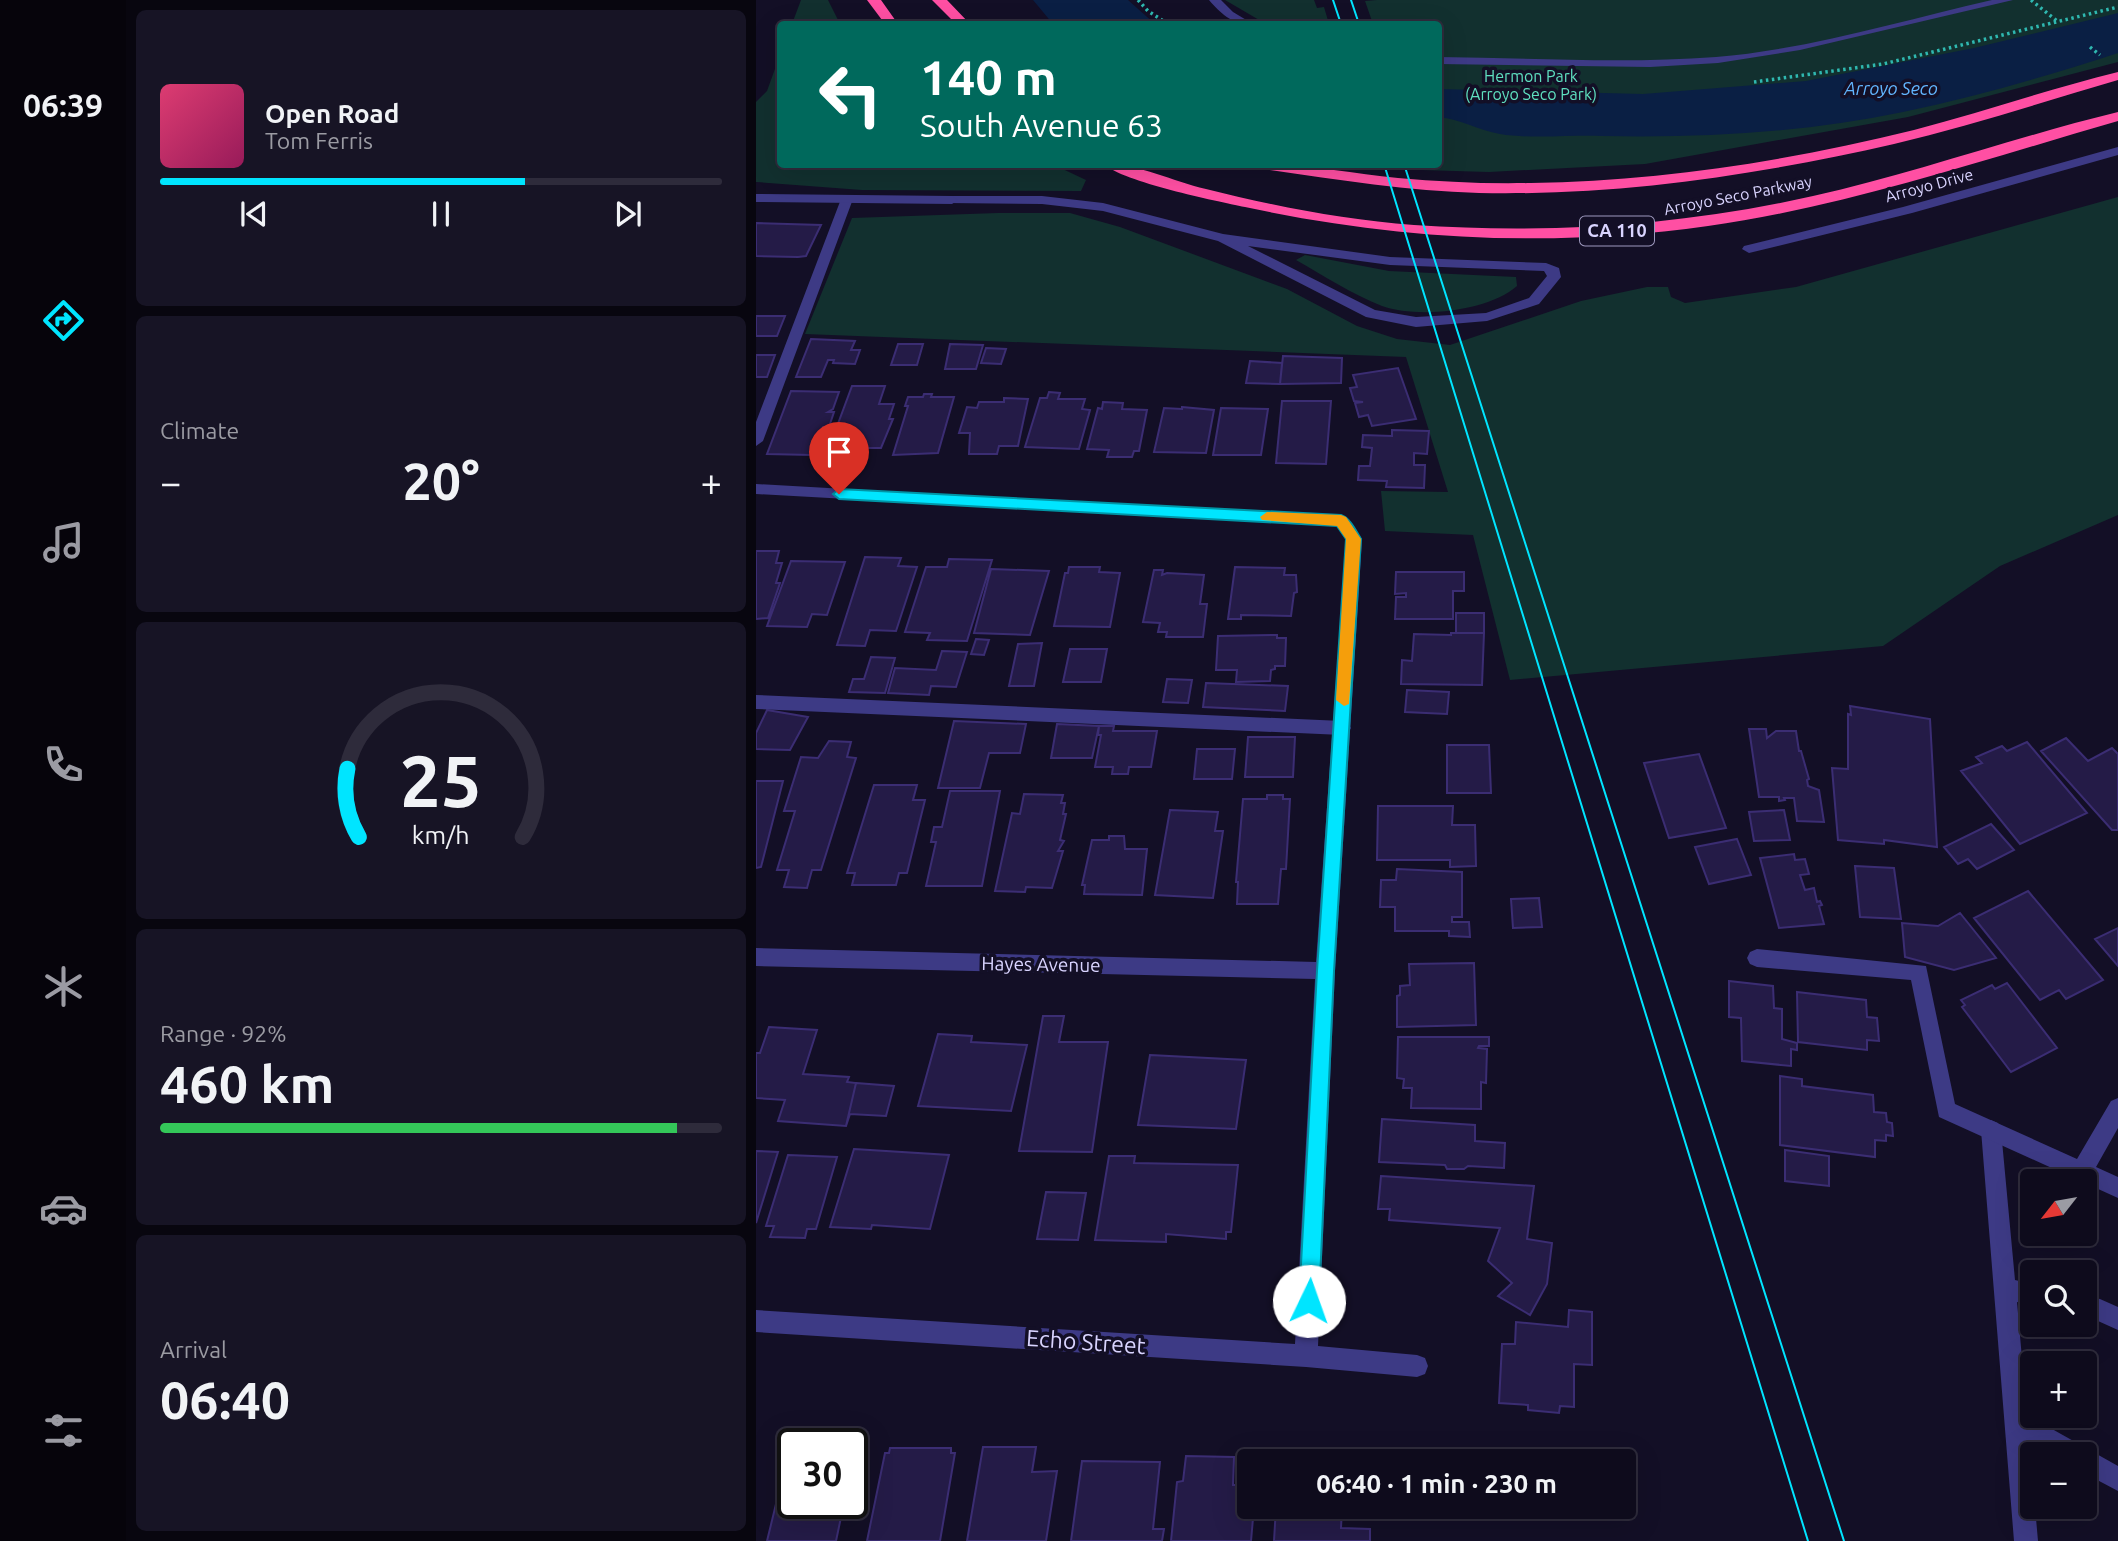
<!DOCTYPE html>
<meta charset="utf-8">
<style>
:root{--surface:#0e0b1c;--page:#171425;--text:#f1f3f6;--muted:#9b9ba3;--line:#2e2b3b;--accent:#00e5ff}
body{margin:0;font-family:Ubuntu,sans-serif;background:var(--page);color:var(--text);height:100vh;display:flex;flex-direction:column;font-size:26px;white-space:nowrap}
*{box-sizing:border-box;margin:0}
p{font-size:23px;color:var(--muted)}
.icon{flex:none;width:38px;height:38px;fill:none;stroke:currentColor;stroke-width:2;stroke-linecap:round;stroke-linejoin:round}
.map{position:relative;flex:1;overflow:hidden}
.drawer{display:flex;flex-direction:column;gap:10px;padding:10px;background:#08060f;width:630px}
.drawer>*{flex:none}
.banner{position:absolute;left:21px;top:21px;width:665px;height:147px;border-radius:7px;box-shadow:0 7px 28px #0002,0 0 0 2px var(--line);background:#00695c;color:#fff;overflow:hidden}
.needle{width:46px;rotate:239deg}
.buttons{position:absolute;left:1264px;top:1169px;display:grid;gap:14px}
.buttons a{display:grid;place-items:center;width:77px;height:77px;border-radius:7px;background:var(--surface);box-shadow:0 7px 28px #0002,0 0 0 2px var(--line);font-size:35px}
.speed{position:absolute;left:21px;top:1428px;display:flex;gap:14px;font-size:35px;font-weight:700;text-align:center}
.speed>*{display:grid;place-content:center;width:91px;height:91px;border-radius:50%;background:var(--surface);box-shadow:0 7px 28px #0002,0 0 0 2px var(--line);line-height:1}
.speed .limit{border:4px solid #111;border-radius:10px;background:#fff;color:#111}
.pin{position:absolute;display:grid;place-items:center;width:60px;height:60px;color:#fff;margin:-72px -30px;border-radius:50% 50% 50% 0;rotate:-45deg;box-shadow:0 0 7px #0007}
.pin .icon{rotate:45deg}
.me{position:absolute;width:77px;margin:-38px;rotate:3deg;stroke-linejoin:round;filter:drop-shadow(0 0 5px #0008)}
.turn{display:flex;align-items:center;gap:24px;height:147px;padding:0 28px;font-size:32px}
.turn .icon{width:91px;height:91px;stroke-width:2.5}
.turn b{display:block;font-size:49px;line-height:60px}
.big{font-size:52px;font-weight:700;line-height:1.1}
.drawer .widget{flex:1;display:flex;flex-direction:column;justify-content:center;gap:10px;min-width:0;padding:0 24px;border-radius:10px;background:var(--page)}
.drawer .dial{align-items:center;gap:0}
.dial svg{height:182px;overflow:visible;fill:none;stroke:var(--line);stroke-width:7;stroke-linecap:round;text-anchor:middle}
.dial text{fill:var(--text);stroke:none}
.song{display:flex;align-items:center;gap:21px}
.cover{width:84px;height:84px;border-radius:10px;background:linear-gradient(135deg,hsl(340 70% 55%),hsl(330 70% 35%))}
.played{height:7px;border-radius:4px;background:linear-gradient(90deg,var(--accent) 65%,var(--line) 65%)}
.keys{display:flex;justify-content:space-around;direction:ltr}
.heat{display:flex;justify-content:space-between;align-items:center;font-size:38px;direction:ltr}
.charge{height:10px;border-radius:5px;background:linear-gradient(90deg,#34c759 92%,var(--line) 0)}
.trip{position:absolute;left:481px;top:1449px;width:399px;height:70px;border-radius:7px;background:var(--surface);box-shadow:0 7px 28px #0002,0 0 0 2px var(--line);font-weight:700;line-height:70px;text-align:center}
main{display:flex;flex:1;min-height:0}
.menu{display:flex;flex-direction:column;width:126px;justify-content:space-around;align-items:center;background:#06040b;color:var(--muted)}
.menu .icon{width:49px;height:49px}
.menu .selected{color:var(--accent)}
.menu b{font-size:32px;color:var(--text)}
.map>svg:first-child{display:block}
</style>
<main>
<nav class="menu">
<b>06:39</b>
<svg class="icon selected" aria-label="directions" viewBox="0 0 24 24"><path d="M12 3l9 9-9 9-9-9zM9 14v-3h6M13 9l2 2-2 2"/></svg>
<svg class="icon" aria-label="music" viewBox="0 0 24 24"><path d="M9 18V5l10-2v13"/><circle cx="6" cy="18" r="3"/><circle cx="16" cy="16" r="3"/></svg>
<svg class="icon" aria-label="phone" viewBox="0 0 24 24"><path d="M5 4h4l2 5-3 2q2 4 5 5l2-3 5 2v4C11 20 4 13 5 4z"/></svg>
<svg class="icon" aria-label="climate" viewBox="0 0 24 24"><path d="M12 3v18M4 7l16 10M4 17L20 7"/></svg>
<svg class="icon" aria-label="car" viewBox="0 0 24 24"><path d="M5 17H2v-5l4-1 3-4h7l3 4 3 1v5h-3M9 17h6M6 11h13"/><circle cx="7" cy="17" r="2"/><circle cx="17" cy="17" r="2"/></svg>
<svg class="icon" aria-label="filters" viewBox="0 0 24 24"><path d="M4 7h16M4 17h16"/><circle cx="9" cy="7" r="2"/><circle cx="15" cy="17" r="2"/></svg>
</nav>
<section class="drawer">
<div class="widget">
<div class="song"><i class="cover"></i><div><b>Open Road</b><p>Tom Ferris</p></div></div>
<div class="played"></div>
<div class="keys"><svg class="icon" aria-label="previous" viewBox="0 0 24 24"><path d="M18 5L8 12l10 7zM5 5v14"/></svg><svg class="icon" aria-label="pause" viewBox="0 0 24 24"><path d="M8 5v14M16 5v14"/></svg><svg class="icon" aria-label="next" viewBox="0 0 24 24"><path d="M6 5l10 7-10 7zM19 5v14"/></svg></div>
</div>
<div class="widget"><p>Climate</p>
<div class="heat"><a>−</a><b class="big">20°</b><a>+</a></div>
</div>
<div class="widget dial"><svg viewBox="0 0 100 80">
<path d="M14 69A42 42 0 1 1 86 69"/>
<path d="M14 69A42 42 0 0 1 9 39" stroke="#00e5ff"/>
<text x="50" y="56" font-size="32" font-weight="700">25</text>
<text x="50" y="72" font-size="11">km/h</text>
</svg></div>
<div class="widget"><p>Range · 92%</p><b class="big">460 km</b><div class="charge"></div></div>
<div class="widget"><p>Arrival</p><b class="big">06:40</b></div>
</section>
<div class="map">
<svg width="1362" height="1541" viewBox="0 0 1362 1541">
<rect width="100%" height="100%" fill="#130f26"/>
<!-- green -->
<path fill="#12302f" d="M45 0H72L84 24H36Z
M469 0H558L561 8 568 7 573 24H510Z
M621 0H1362V62L1152 117 889 164 733 172 665 170 663 165 682 164V24H617L609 1Z
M24 55V164H296L330 180 325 191 106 190 0 182V102L11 91Z
M1362 197V515L1244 566 1127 646 754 680 717 535 629 531 625 491 692 492 650 357 49 334 96 218 242 213H314L364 227 531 289 601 326 641 339 694 345 825 301 891 287H912L915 297 929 303 1040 287Z
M549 255 633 271 760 277 761 286C733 311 663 319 626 306 596 294 568 276 540 260Z"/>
<!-- water -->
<path fill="#0a1f44" d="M277 0H372L399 24H297Z
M1362 13V53C1291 76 1220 97 1147 112 1047 133 946 138 845 136 815 135 772 139 744 134 722 130 704 119 683 117V89L887 94 1050 81 1218 48Z"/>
<!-- building -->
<path fill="#241b47" stroke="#3b2d73" stroke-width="2" d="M0 223 65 225 50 256 42 257 0 256Z
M0 316H29L21 336H0Z
M55 339 99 341 95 350H104L99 364 77 363 78 360H72L65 377H40Z
M142 344H167L161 365H135Z
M194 344 227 345 220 369H189Z
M230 348 250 349 245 364 225 363Z
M0 355H19L11 377H0Z
M527 356 586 358 585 383 524 384Z
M494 361 526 363 524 384 490 383Z
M642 368 660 419 616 426 612 415 603 417 599 403 607 402 598 401 594 388 601 387 597 375Z
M96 386H129L123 404H138L133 419H137L125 448H73Z
M35 391 83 392 77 409 72 412H78L73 427H67L56 455 11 454Z
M293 392 304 393 302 399H329L326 409 334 410 323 449 269 447 284 398H291Z
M168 394H176L175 397H198L182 453 137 455 152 406H149L152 397H167Z
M248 398 272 399 262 446H243L241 454H213L214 433H203L211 407 221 408 223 402H248Z
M526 401H575L570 464 520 463Z
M347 402 367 403 366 409 391 410 383 451H378L376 457H351L353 450 331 449 342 408 346 409Z
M426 407 458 410 450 453 398 452 408 408 426 409Z
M465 408 512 409 505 455H457Z
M636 430 673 431 671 454 658 453V465H669L668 488 630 487 631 481 602 480 603 466H614L616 448 606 447 607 435 636 436Z
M0 551H23L20 563H26L20 583H24L12 618 0 619Z
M109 557 145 558 142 566 161 567 140 631 114 630 109 646 81 645Z
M193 559 236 560 211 641 171 640 174 633 149 632 170 567H191Z
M35 561 89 562 71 615 56 614 51 627 11 626Z
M313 567H344L343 572 364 573 354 627 298 626 309 573H312Z
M479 567 529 568 528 575H540L541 592 538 593 535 616 485 615V619H472Z
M235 569 293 571 274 635 218 633Z
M398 570H407L406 575 411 573 448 575 444 604H451L447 637H410L411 632H402L404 623 387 622Z
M640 572H708V591H697V619H639L640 597H650V593L639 594Z
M700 613H728V633H700Z
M695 633H728L726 685 645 684 646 660 656 661 658 634 695 635Z
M521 635V638H530L529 666H519V669L515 670 514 681 480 682 481 670H460L462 636Z
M220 639 233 640 228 655 215 654Z
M286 643 278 686H253L262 644Z
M314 649H351L345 682H307Z
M186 651 211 652 200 687 175 686 173 695 132 693 139 668 180 670Z
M115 657 139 658 129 693 93 692 97 679H108Z
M411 679 436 680 432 703 407 702Z
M450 683 532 686 529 711 447 707Z
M651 690 693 692 691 714 649 712Z
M1094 706 1174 719 1181 847 1128 840V844L1082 840 1076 768 1092 769V714L1095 715Z
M11 710 52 717 34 750 0 749V733Z
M198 721 270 724 264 753H233L224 788H182Z
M301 724 343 726 336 758H295Z
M343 726H358L357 731H401L395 767H373L372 774H356L357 767H339L345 735H342Z
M993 729H1010L1011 738 1020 731H1040L1043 751H1045L1053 779 1051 780 1052 786 1063 790 1068 822 1041 821 1038 798H1028L1029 800 1023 801V797H1003Z
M492 737H539L537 777H489Z
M1310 738 1332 761 1356 748 1362 754V830H1356L1285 751Z
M73 741 95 742 91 757 100 758 65 870H56L51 888 28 887 33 870H21L39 811H28L45 757 62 758Z
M1271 742 1331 813 1264 844 1205 771 1226 763 1220 757 1246 746 1251 751Z
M691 745H733L735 793H691Z
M441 749H479L476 779H438Z
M943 754 970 828 913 838 888 763Z
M0 781H27L5 867 0 868Z
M118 785H161L157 800H169L151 873H143L140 885H96L99 873H91Z
M194 791H244L226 886H170L180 842H175L178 827H186Z
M268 794 307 795 305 803H309L307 814H310L304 840 308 841 302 851H307L296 888 270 887 269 892 239 891 256 813 264 814Z
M511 795H527V799H534L530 869H525L522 904H481L482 882H480L487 799H511Z
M622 806H697L696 825H719L720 866 694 867V860H621Z
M414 810 462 812 459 831H467L457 898 399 895Z
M1028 810 1034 840 998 841 993 812Z
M1235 824 1258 850 1221 869 1212 859 1202 864 1188 847Z
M353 836H368L369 849H391L386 895 328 894 329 885H326L336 840H353Z
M981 839 995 875 953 884 939 847Z
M1038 854 1039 860 1049 859 1053 874 1044 875 1049 890 1058 888 1061 902 1064 901 1066 905 1063 906 1068 924 1023 928 1004 858Z
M1099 866 1138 868 1145 919 1104 917Z
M641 869 706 872V917H696V922H713L714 937 693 936V931H639V907H624L625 880H640Z
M1272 891 1347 980 1310 999 1303 990 1284 1000 1218 918Z
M783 898 786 927 757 928 755 899Z
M1204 913 1240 958 1198 970 1149 957 1146 923 1182 926Z
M1362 928V966L1339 939Z
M718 963 720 1025 641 1027V996L644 995V986L654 985 653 964Z
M973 981 1017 986 1018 1008 1026 1009V1039L1041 1043V1050L1035 1049V1066L986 1061 985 1018 973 1017Z
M1251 983 1301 1048 1255 1072 1206 1007 1209 1005 1205 1000 1236 985 1239 989Z
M1041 992 1110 1000 1111 1017 1121 1018 1123 1041 1111 1040V1050L1042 1042Z
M287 1016H308L303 1042H352L336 1152 263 1151Z
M13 1027 61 1030 47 1074 93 1077 91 1082 100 1083 90 1126 22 1121 29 1100 0 1098V1053H4Z
M182 1034 216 1036 215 1042 271 1045 255 1111 162 1106Z
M642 1037H733V1046H723L722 1048 731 1049 730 1083 725 1082V1109L655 1108 656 1088H647L648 1079 641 1078Z
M394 1055 490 1060 480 1129 382 1125Z
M1024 1076 1046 1079V1086L1117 1095 1118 1112 1130 1113 1131 1122 1136 1123 1137 1136 1130 1135V1141L1119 1140V1157L1024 1145Z
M100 1083 138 1086 130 1116 94 1114 90 1126Z
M626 1119 719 1125V1141L749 1143 748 1168 712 1166 708 1169H691L689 1165 623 1162Z
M98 1149 193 1155 174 1229 116 1225 115 1229 74 1227Z
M1029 1150 1073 1156V1186L1029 1181Z
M0 1151 22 1152 0 1223Z
M32 1155 81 1157 60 1229H51L49 1238 14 1237 18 1226H10Z
M353 1156H379L378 1163 482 1165 475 1232H470V1239L410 1234V1242L339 1240Z
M625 1176 778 1186 771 1239 796 1243 791 1284 774 1315 742 1296 756 1283 732 1261 744 1228 633 1220 634 1209H622Z
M290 1192 330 1193 322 1240 281 1239Z
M813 1310 836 1312V1365L818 1364V1407L804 1406 803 1413 772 1410V1405L743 1403 746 1344H759L760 1322 812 1327Z
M227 1447H280L276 1472 301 1471 290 1541H211Z
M134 1448H195V1453H199L184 1541H111L129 1453H133Z
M430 1456 478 1457 477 1485H494V1507H498L495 1541H415L421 1482 427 1481Z
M326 1461 404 1462 397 1529H408L406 1541H315Z
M29 1467H37V1503H88L80 1541H11Z
M520 1507H586L585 1528 614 1529V1541H518Z"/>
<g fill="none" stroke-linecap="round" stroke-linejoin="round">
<!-- path -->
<path stroke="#2fb8b0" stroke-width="3.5" stroke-dasharray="2.5 3.5" stroke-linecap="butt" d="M382 0 392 11 412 24
M1275 0 1301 21
M1334 47 1344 55
M998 82 1127 64 1362 7"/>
<!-- lane -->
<path fill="#3d3a85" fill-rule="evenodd" d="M453 0H465L477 12 497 24C478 26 465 14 453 0Z
M1236 0H1257L1044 50 962 63 894 67 682 64V57C775 58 868 64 960 57 1050 50 1148 20 1236 0Z
M1362 147V155L1156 213 993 253 986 249 988 246 1147 207Z
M91 195 97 199 7 441 0 446V422L85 199Z
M196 196H286L347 203 467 234 634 257 790 263 803 268 805 277 783 304 731 321 660 327 610 317 462 241 347 211 286 204 191 203V197ZM492 246 634 265 788 271 791 276 773 298 730 313 660 317 619 310Z
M0 695 586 721 592 723 595 728 592 733 586 735 0 709Z
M1235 1120 1242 1123 1245 1130 1259 1280 1276 1284V1306L1261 1302 1271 1415 1362 1466V1491L1328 1473V1454H1296L1273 1441 1276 1507H1279L1282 1541H1258L1225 1130 1228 1123Z
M1328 1296 1344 1299 1362 1307V1330L1342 1321 1328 1318Z"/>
<!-- street -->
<path fill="#3d3a85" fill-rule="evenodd" d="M0 194 196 196 202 200 196 204 0 202Z
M0 484 590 517 606 539 579 971 562 1346 661 1355 669 1358 672 1366 669 1374 661 1377 550 1367 0 1332V1310L539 1344 559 979 0 966V948L560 962 590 540 581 526 0 494Z
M1001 949 1170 966 1199 1104 1321 1159 1355 1101 1362 1098V1128L1340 1167 1362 1177V1198L1183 1117 1155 980 1001 967 994 964 991 958 994 952Z"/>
<!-- highway -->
<path fill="#ff4fa3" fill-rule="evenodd" d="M111 0H125L142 24H129Z
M176 0H191L214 24H200Z
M1362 72V80C1287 102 1213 126 1138 144 1002 175 862 196 723 193 650 191 578 179 507 169L500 164C548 164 594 173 642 178 686 182 731 184 775 183 904 181 1033 161 1158 130 1226 112 1293 89 1362 72Z
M1362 112V121C1227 160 1092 206 952 226 797 248 642 240 489 207 460 201 367 182 348 164 383 164 416 181 450 189 518 206 588 220 658 225 792 234 925 226 1057 196 1160 173 1259 137 1362 112Z"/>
<!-- tram -->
<path stroke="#00e5ff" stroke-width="2" d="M577 0 585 24
M595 0 603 24
M628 164 1052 1541
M648 164 1088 1541"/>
</g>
<!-- route -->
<path fill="#00e5ff" stroke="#0095a6" stroke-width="2" d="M83 489 585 515C594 518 600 531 605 539L578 971 563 1301 560 1308 553 1311 546 1308 543 1301 561 971 590 539 581 526 83 499 77 494Z"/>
<!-- slow -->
<path fill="#f59e0b" d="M511 512 585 515 590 517 605 539 593 704 588 706 580 700 590 539 581 526 506 520 504 517Z"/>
<g text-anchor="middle" stroke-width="7" stroke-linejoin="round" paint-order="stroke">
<!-- far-park labels -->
<g font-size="16" fill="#5fe0c0" stroke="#130f26">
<text x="775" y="82">Hermon Park<tspan x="775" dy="18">(Arroyo Seco Park)</tspan></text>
</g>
<!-- far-street labels -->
<g font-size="16" fill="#d9d4ff" stroke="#130f26">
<text transform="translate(1173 185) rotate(-15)" y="6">Arroyo Drive</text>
<text transform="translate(982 195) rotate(-11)" y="6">Arroyo Seco Parkway</text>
</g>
<!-- far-water labels -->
<g font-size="18" font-style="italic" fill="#62b6ff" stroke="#130f26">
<text x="1135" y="95">Arroyo Seco</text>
</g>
<!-- shield labels -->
<rect fill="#130f26" stroke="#9e99be" stroke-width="2" x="824" y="216.5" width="74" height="29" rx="5"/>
<g font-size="18" font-weight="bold" fill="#d9d4ff">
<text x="861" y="237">CA 110</text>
</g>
<!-- street labels -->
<g font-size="19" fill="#d9d4ff" stroke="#130f26">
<text transform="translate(285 964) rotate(1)" y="7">Hayes Avenue</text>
</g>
<!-- near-street labels -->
<g font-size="23" fill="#d9d4ff" stroke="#130f26">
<text transform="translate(330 1342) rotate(4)" y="8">Echo Street</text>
</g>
</g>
</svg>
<div class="buttons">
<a><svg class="needle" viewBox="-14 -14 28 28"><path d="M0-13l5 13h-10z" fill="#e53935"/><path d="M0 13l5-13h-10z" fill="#9b9ba3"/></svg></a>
<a><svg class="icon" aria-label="search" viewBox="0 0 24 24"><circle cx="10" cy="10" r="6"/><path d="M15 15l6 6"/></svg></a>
<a>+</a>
<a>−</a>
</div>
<div class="speed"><div class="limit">30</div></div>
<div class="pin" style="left:83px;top:494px;background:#d93025"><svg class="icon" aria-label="arrive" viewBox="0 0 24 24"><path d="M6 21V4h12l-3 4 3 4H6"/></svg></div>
<svg class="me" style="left:553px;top:1301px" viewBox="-20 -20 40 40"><circle r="19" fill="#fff"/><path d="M0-13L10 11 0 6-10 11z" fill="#00e5ff"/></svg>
<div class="trip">06:40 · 1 min · 230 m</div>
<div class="banner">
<div class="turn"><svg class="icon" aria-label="left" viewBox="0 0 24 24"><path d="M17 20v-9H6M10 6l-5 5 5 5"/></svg><div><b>140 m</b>South Avenue 63</div></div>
</div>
</div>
</main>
